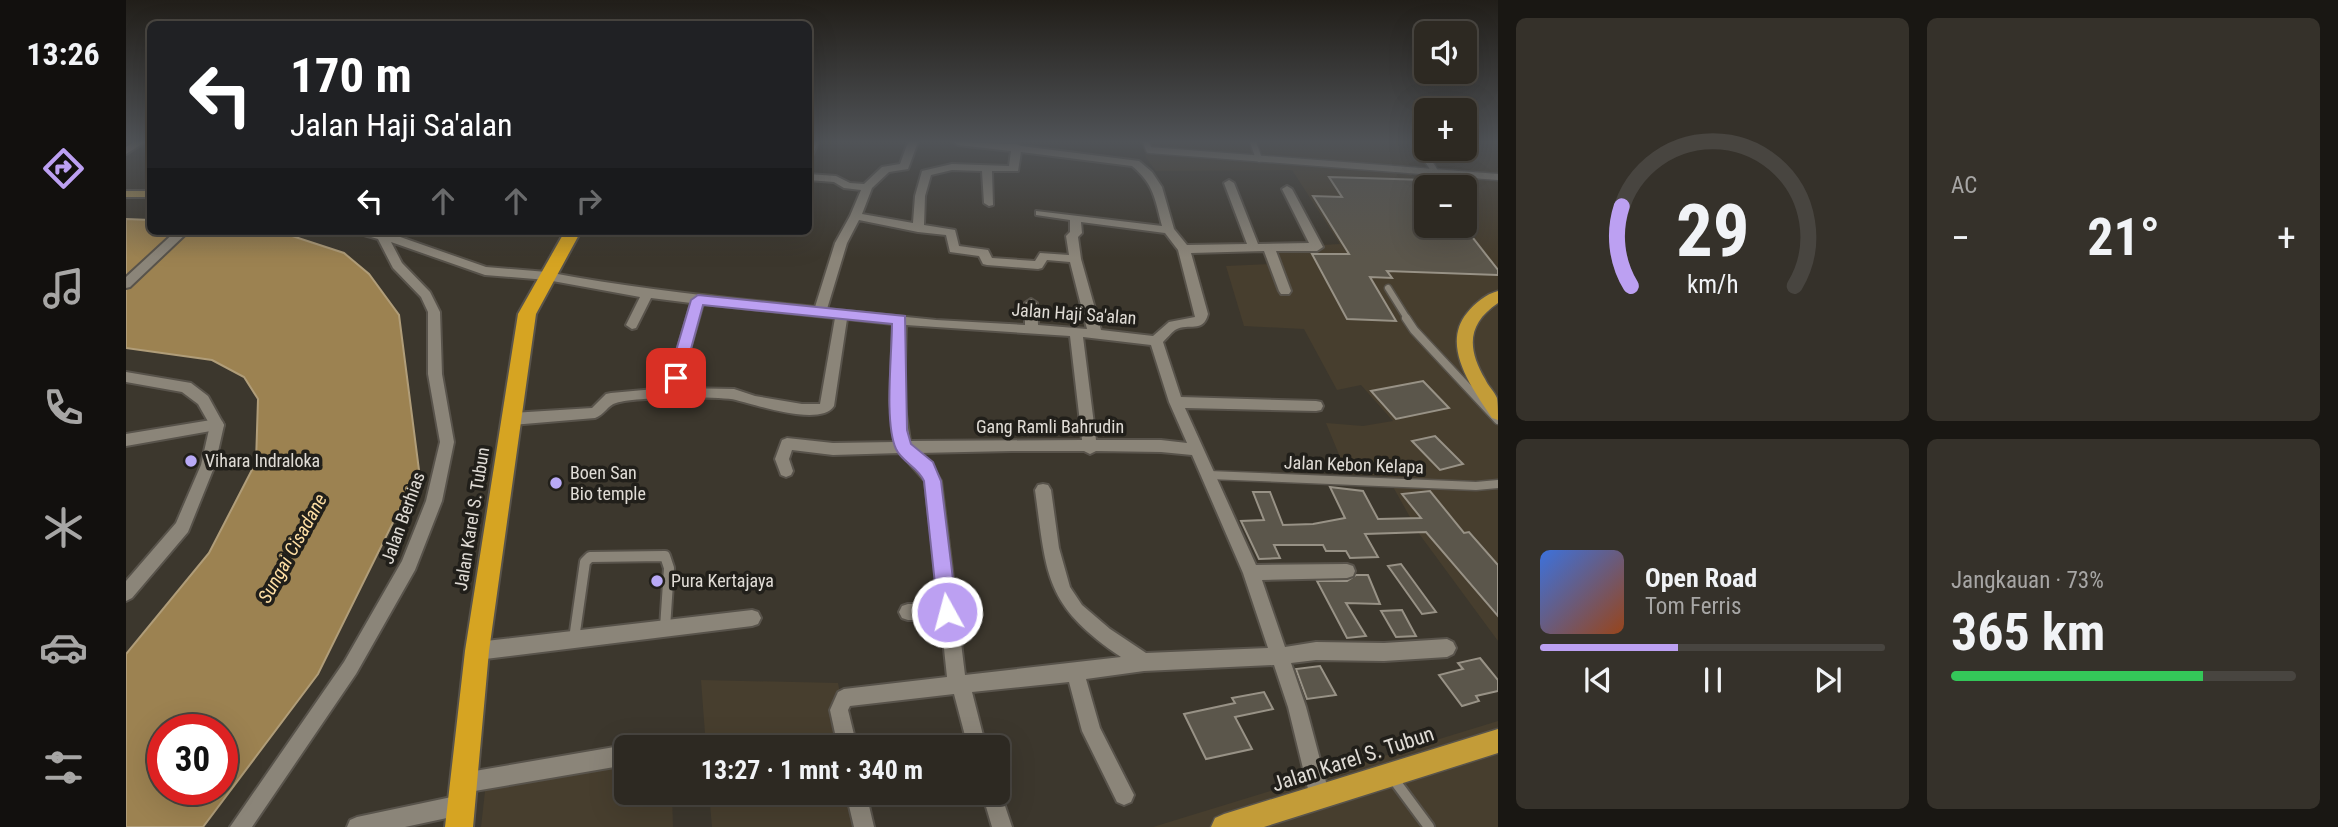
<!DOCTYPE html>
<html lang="id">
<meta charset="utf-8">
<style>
:root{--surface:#2d2922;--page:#35312a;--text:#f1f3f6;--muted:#a7a6a5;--line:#484540;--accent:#bca0f2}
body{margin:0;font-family:"Roboto Condensed",sans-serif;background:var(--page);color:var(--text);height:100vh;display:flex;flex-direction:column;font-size:26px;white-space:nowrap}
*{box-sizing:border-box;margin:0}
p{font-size:23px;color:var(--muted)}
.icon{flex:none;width:38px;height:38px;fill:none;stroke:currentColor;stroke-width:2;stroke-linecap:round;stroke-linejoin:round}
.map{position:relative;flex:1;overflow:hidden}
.drawer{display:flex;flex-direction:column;gap:18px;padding:18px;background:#191713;width:840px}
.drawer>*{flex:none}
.banner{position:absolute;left:21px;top:21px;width:665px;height:214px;border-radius:10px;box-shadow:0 7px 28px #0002,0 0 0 2px var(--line);background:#202124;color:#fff;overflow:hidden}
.fabs{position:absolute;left:1288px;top:21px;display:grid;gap:14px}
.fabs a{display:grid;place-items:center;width:63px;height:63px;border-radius:10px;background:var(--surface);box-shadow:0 7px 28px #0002,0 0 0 2px var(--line);font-size:35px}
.speed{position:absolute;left:21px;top:714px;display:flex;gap:14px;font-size:35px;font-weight:700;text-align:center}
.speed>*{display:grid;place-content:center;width:91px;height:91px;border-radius:50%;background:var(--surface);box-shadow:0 7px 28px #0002,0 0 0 2px var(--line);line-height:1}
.speed .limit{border:10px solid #d22;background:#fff;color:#111}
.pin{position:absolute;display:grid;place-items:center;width:60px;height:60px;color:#fff;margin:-30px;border-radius:14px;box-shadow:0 4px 10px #0006}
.me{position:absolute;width:77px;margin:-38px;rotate:353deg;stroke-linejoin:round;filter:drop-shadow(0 0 5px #0008)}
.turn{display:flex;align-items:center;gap:24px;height:147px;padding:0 28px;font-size:32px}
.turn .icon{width:91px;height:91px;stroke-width:2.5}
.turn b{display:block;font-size:49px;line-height:60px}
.lanes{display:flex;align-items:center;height:66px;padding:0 28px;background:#0003;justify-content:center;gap:35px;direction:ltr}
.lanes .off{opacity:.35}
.big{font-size:52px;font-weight:700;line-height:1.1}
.drawer .tile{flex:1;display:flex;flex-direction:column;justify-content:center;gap:10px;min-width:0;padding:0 24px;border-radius:10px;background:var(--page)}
.drawer .dial{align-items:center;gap:0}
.dial svg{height:182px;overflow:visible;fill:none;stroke:var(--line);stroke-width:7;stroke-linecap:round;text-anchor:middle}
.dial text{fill:var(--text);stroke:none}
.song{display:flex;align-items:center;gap:21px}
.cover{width:84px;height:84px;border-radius:10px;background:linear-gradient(135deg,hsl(220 70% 55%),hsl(20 70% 35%))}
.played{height:7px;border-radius:4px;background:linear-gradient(90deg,var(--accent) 40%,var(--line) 40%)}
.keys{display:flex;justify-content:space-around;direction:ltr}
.heat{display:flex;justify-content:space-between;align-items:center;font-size:38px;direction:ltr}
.charge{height:10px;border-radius:5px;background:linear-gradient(90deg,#34c759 73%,var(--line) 0)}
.drawer .tiles{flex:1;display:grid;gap:18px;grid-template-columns:repeat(2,1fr)}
.trip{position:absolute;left:488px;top:735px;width:396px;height:70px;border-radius:10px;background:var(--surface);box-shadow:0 7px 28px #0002,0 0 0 2px var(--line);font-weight:700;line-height:70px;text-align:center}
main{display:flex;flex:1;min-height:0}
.menu{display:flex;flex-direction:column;width:126px;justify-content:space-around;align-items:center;background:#12100e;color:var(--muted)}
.menu .icon{width:49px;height:49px}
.menu .on{color:var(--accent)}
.menu b{font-size:32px;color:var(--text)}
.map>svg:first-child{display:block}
</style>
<main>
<nav class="menu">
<b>13:26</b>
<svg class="icon on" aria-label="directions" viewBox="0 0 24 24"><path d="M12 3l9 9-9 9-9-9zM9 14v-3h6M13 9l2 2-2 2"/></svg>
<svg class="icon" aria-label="music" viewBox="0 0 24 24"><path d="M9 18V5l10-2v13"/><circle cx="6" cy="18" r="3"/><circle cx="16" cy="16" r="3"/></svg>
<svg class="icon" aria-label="phone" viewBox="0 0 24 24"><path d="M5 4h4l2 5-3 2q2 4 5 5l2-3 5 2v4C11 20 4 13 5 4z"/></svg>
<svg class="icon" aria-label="climate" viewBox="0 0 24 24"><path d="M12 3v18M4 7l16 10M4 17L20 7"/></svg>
<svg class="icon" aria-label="car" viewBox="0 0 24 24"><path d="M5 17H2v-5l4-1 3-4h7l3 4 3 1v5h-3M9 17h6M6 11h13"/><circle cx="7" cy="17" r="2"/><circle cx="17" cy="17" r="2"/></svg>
<svg class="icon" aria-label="filters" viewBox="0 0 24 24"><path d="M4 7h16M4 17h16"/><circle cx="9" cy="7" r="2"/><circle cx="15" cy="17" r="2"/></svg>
</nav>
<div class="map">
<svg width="1372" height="827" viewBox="0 0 1372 827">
<rect width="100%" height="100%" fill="#3c372d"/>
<!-- built -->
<path fill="#473e2e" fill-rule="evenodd" d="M1015 142H1300V149H1339V142H1372V641L1294 535 1261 476 1221 474 1200 423 1237 426 1267 421 1235 385 1211 390 1178 329 1118 326 1100 266 1144 264 1139 248 1214 244 1166 170 1030 171 1020 158ZM1300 187H1339V226H1300Z
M575 680 712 683 725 747H580Z
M1372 721V827H1027Z
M500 763V793H546L547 827H355L361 774Z
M583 793H734L740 827H586Z"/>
<!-- water -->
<path fill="#9c8251" stroke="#b09d79" stroke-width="2" fill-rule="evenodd" d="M0 219 24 220V231H151L218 253 243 274 273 315 293 470 192 674 77 827H0V654L83 553 130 462 132 399 118 377 86 360 0 348ZM37 730H96V789H37Z"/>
<!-- building -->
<path fill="#5b564b" stroke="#989286" stroke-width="2" d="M1203 177 1300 180V228L1340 229 1372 270V275L1261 271 1266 278 1244 277 1270 321 1221 319 1186 254H1223L1187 196 1216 197Z
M1297 381 1323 408 1270 419 1245 391Z
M1309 436 1337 464 1314 470 1286 441Z
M1204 487 1237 491 1252 519 1295 518 1276 494 1304 491 1338 533 1343 532 1372 565V616L1300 532 1239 534 1252 557 1224 558 1220 551H1200L1197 545H1148L1154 558 1133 559 1115 521 1138 520 1127 492H1144L1157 525 1187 524 1219 518Z
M1275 564 1310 612 1296 614 1262 566Z
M1230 575H1242L1254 604 1220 603 1240 636 1221 638 1191 581H1221Z
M1276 610 1290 636 1270 637 1255 611Z
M1354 658 1372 680V691L1350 696 1353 701 1336 706 1313 675 1337 669 1332 663Z
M1194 666 1210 695 1181 699 1170 669Z
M1138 692 1147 709 1109 717 1126 749 1080 759 1058 714 1109 703 1106 698Z"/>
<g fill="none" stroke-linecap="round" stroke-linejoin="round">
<defs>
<path id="service-far2" d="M1020 142 1023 150 1372 177
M1127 142 1133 159
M1290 142 1310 173
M1262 288 1282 320"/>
<path id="service-far1" d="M1280 318 1288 330 1372 420
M1083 475 1350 486 1372 484"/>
<path id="service" d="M448 639 459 562 464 557 539 556 543 568 539 628
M1266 777 1303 827"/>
<path id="minor" d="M7 142H19L0 154V147Z
M682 142H692L687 154 682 157Z
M782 142H792L782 169 763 172 746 188 736 214 787 223 789 196 796 171 826 164 883 166 885 151 832 145 827 142 890 144 895 146 1013 161 1026 172 1036 187 1048 229 1061 245 1121 244 1098 183 1103 180 1108 183 1132 244 1183 243 1156 189 1161 186 1166 189 1197 247 1191 251H1150L1165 291 1163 294H1155L1153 291 1138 251 1065 253 1082 314C1077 334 1063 322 1049 330 1045 333 1041 338 1037 342L1055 397 1190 401 1195 402 1197 406 1195 410 1190 411 1059 408 1130 565 1221 564 1227 566 1229 571 1227 576 1221 578 1136 580 1159 647 1190 642 1258 643 1321 639 1327 642 1330 648 1327 654 1321 657 1258 661 1190 660 1165 663 1180 707 1204 797 1201 804 1194 807 1187 804 1184 797 1162 707 1148 665 1018 671 960 679 974 728 1008 795 1005 802 998 805 991 802 956 731 943 682 846 692 860 747H842L828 694 724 706 722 710 731 747H712L704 710 712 692 718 689 821 677 815 620H782L776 618 773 612 776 606 782 604H813L799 481 774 453 707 455 666 450 663 459 667 471 665 475 660 477 655 475 649 459 656 440 661 438 707 443 769 442 764 401 767 324 721 319 708 406C695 427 630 405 610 400 592 396 508 397 490 403 482 405 478 415 469 418L386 425 381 423 379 419 381 415 386 413 466 408 480 394 485 393 540 388 565 303 525 298 510 328 506 329 500 325 514 297 421 280 417 279V273L421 272C510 289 599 298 689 307L709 243 724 216 735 190 718 188 708 182 682 180V174L710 176 724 183 738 184 756 167 774 164ZM895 152 1006 166C1028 184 1029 199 1036 226L910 211V215L944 220V232L940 236 943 255 914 253 909 261 866 258 862 250 833 246 829 230 798 225 799 196 805 175 826 170 856 171 858 203 863 206 867 205 866 171H892ZM733 220 792 232 820 235 824 252 853 256 857 264 861 265 912 269 916 268 921 260 944 262 961 329 912 325 911 303 905 299 899 303V325L810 320 701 309 721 243ZM955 222 1039 233 1052 250 1069 317 1043 322 1027 336 975 330 955 259 952 237 956 233ZM577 304 709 318 694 404H676L629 396 608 389 553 388ZM780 325 944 336 956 440 784 441 778 401ZM957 337 1025 345 1043 402 1061 443 1035 440H970ZM886 451H958L964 454 970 451 1035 452 1066 455 1117 573 1142 648 1020 653 984 629 956 605 944 587 933 548 925 490 922 485 917 484 912 485 909 490C921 576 918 605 995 657L839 675 815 481 806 466 792 453Z
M91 419 96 421 98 425 96 429 0 446V434Z
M626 610 632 612 635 618 632 624 626 626 351 660 345 657 342 651 345 645 351 642Z
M500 745 504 747H500V765L337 793 330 790 327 783 330 776 337 773Z
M872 785 886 827H866L856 793H872Z
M720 793H740L748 827H728Z
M335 795 342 798 345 805 342 812 335 815 279 827H221L224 820 231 817Z"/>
<path id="tertiary" d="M50 231H63L4 287 0 288V277Z
M229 231 260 232 360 267 421 272 427 276 421 280 359 275 265 242 276 263 304 292 314 312 316 374 328 442 316 501 289 570 230 674 126 827H104L218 662 276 561 300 501 314 442 302 374V312L295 297 267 268 252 239 231 233Z
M0 372 65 383 82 396 98 425 89 465 62 532 6 598 0 601V581L50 523 75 465 84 425 72 404 56 392 0 382Z"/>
<path id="secondary" d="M0 191H24V197H0Z"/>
<path id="primary" d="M1372 291V303C1341 324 1341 348 1359 379 1362 386 1368 391 1371 398 1372 404 1372 413 1372 420L1366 418C1347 389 1314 346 1341 313 1349 303 1360 294 1372 291Z
M1372 729V753L1138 827H1085L1089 818 1098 814Z"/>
<path id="trunk" d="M439 231H455L410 314 363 651 347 827H319L339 651 392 314Z"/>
</defs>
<!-- service-far2 casing -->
<use href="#service-far2" stroke="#58534b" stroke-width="9"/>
<!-- service-far1 casing -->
<use href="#service-far1" stroke="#58534b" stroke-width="11"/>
<!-- service casing -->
<use href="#service" stroke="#58534b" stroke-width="14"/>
<!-- minor casing -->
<use href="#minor" stroke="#58534b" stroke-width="4"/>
<!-- tertiary casing -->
<use href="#tertiary" stroke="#58534b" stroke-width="4"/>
<!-- secondary casing -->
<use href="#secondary" stroke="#58534b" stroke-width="4"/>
<!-- primary casing -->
<use href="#primary" stroke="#58534b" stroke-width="3"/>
<!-- trunk casing -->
<use href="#trunk" stroke="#58534b" stroke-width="4"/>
<!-- service-far2 -->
<use href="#service-far2" stroke="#8b8579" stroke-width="6"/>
<!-- service-far1 -->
<use href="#service-far1" stroke="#8b8579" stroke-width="8"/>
<!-- service -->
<use href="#service" stroke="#8b8579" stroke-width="10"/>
<!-- minor -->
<use href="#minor" fill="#8b8579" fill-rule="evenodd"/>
<!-- tertiary -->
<use href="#tertiary" fill="#8b8579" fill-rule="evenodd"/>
<!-- secondary -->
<use href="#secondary" fill="#a79058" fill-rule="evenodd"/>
<!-- primary -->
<use href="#primary" fill="#c39c38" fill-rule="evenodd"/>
<!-- trunk -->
<use href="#trunk" fill="#d6a422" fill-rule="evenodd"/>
</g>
<!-- sky -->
<linearGradient id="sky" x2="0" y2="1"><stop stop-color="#211e19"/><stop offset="0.55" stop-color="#505357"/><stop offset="1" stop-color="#505357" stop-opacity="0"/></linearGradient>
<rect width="1372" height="258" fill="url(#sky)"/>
<!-- route -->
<path fill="#bca0f2" stroke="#7a689d" stroke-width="2" d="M572 295 779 316 781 430 785 444 807 462 815 481 831 612 828 619 821 622 814 619 812 612 798 481C792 467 776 462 770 449 758 422 766 355 766 324L577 305 557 378 550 383 542 378 565 300Z"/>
<!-- markers -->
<g fill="#b9aaf7" stroke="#211f1a" stroke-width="2.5">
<circle cx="65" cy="461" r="7"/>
<circle cx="430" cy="483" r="7"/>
<circle cx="531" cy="581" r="7"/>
</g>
<g text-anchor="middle" stroke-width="7" stroke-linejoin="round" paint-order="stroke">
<!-- street labels -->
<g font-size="18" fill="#e0dcd6" stroke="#211f1a">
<text transform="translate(948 314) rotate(4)" y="6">Jalan Haji Sa'alan</text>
<text x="924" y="433">Gang Ramli Bahrudin</text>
<text transform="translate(1228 465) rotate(2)" y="6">Jalan Kebon Kelapa</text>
<text transform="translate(277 518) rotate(-70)" y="6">Jalan Berhias</text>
<text transform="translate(346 519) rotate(-81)" y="6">Jalan Karel S. Tubun</text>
</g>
<!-- poi labels -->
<g font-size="18" fill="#e0dcd6" stroke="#211f1a" text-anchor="start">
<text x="79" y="467">Vihara Indraloka</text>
<text x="444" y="479">Boen San<tspan x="444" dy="21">Bio temple</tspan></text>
<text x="545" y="587">Pura Kertajaya</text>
</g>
<!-- water labels -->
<g font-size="19" font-style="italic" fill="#ffdfa4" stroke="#211f1a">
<text transform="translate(166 548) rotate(-61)" y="7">Sungai Cisadane</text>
</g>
<!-- near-street labels -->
<g font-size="21" fill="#e0dcd6" stroke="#211f1a">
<text transform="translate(1227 759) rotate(-18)" y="7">Jalan Karel S. Tubun</text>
</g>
</g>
</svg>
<div class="fabs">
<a><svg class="icon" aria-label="sound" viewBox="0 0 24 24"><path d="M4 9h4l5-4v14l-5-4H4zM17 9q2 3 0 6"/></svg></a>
<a>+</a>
<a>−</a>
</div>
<div class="speed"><div class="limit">30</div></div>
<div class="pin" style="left:550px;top:378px;background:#d93025"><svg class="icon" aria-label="arrive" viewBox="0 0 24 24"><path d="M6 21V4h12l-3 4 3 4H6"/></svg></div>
<svg class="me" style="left:821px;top:612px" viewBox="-20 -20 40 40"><circle r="17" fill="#bca0f2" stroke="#fff" stroke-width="3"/><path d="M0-11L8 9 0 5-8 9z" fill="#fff"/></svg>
<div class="trip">13:27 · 1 mnt · 340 m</div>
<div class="banner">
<div class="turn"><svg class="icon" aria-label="left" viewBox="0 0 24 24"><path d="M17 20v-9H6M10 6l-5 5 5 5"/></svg><div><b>170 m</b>Jalan Haji Sa'alan</div></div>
<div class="lanes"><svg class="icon" aria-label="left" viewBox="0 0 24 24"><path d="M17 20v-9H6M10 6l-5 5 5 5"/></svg><svg class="icon off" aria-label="ahead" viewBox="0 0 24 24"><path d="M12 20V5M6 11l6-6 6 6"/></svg><svg class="icon off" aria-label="ahead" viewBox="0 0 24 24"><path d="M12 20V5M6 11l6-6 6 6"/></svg><svg class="icon off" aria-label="right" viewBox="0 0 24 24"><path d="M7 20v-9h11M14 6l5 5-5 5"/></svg></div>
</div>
</div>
<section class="drawer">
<div class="tiles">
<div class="tile dial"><svg viewBox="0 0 100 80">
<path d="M14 69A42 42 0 1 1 86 69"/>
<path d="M14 69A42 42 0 0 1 10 34" stroke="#bca0f2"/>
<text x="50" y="56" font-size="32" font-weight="700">29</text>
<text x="50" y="72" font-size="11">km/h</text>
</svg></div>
<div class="tile"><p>AC</p>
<div class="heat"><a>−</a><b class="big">21°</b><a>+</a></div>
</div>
<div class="tile">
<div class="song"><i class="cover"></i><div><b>Open Road</b><p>Tom Ferris</p></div></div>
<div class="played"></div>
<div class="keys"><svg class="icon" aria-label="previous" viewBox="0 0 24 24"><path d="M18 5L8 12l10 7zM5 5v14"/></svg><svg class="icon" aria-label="pause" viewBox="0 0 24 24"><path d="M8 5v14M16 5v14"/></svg><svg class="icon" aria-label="next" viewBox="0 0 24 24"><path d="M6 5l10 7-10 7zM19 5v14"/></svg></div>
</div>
<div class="tile"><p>Jangkauan · 73%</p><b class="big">365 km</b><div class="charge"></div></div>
</div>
</section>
</main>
